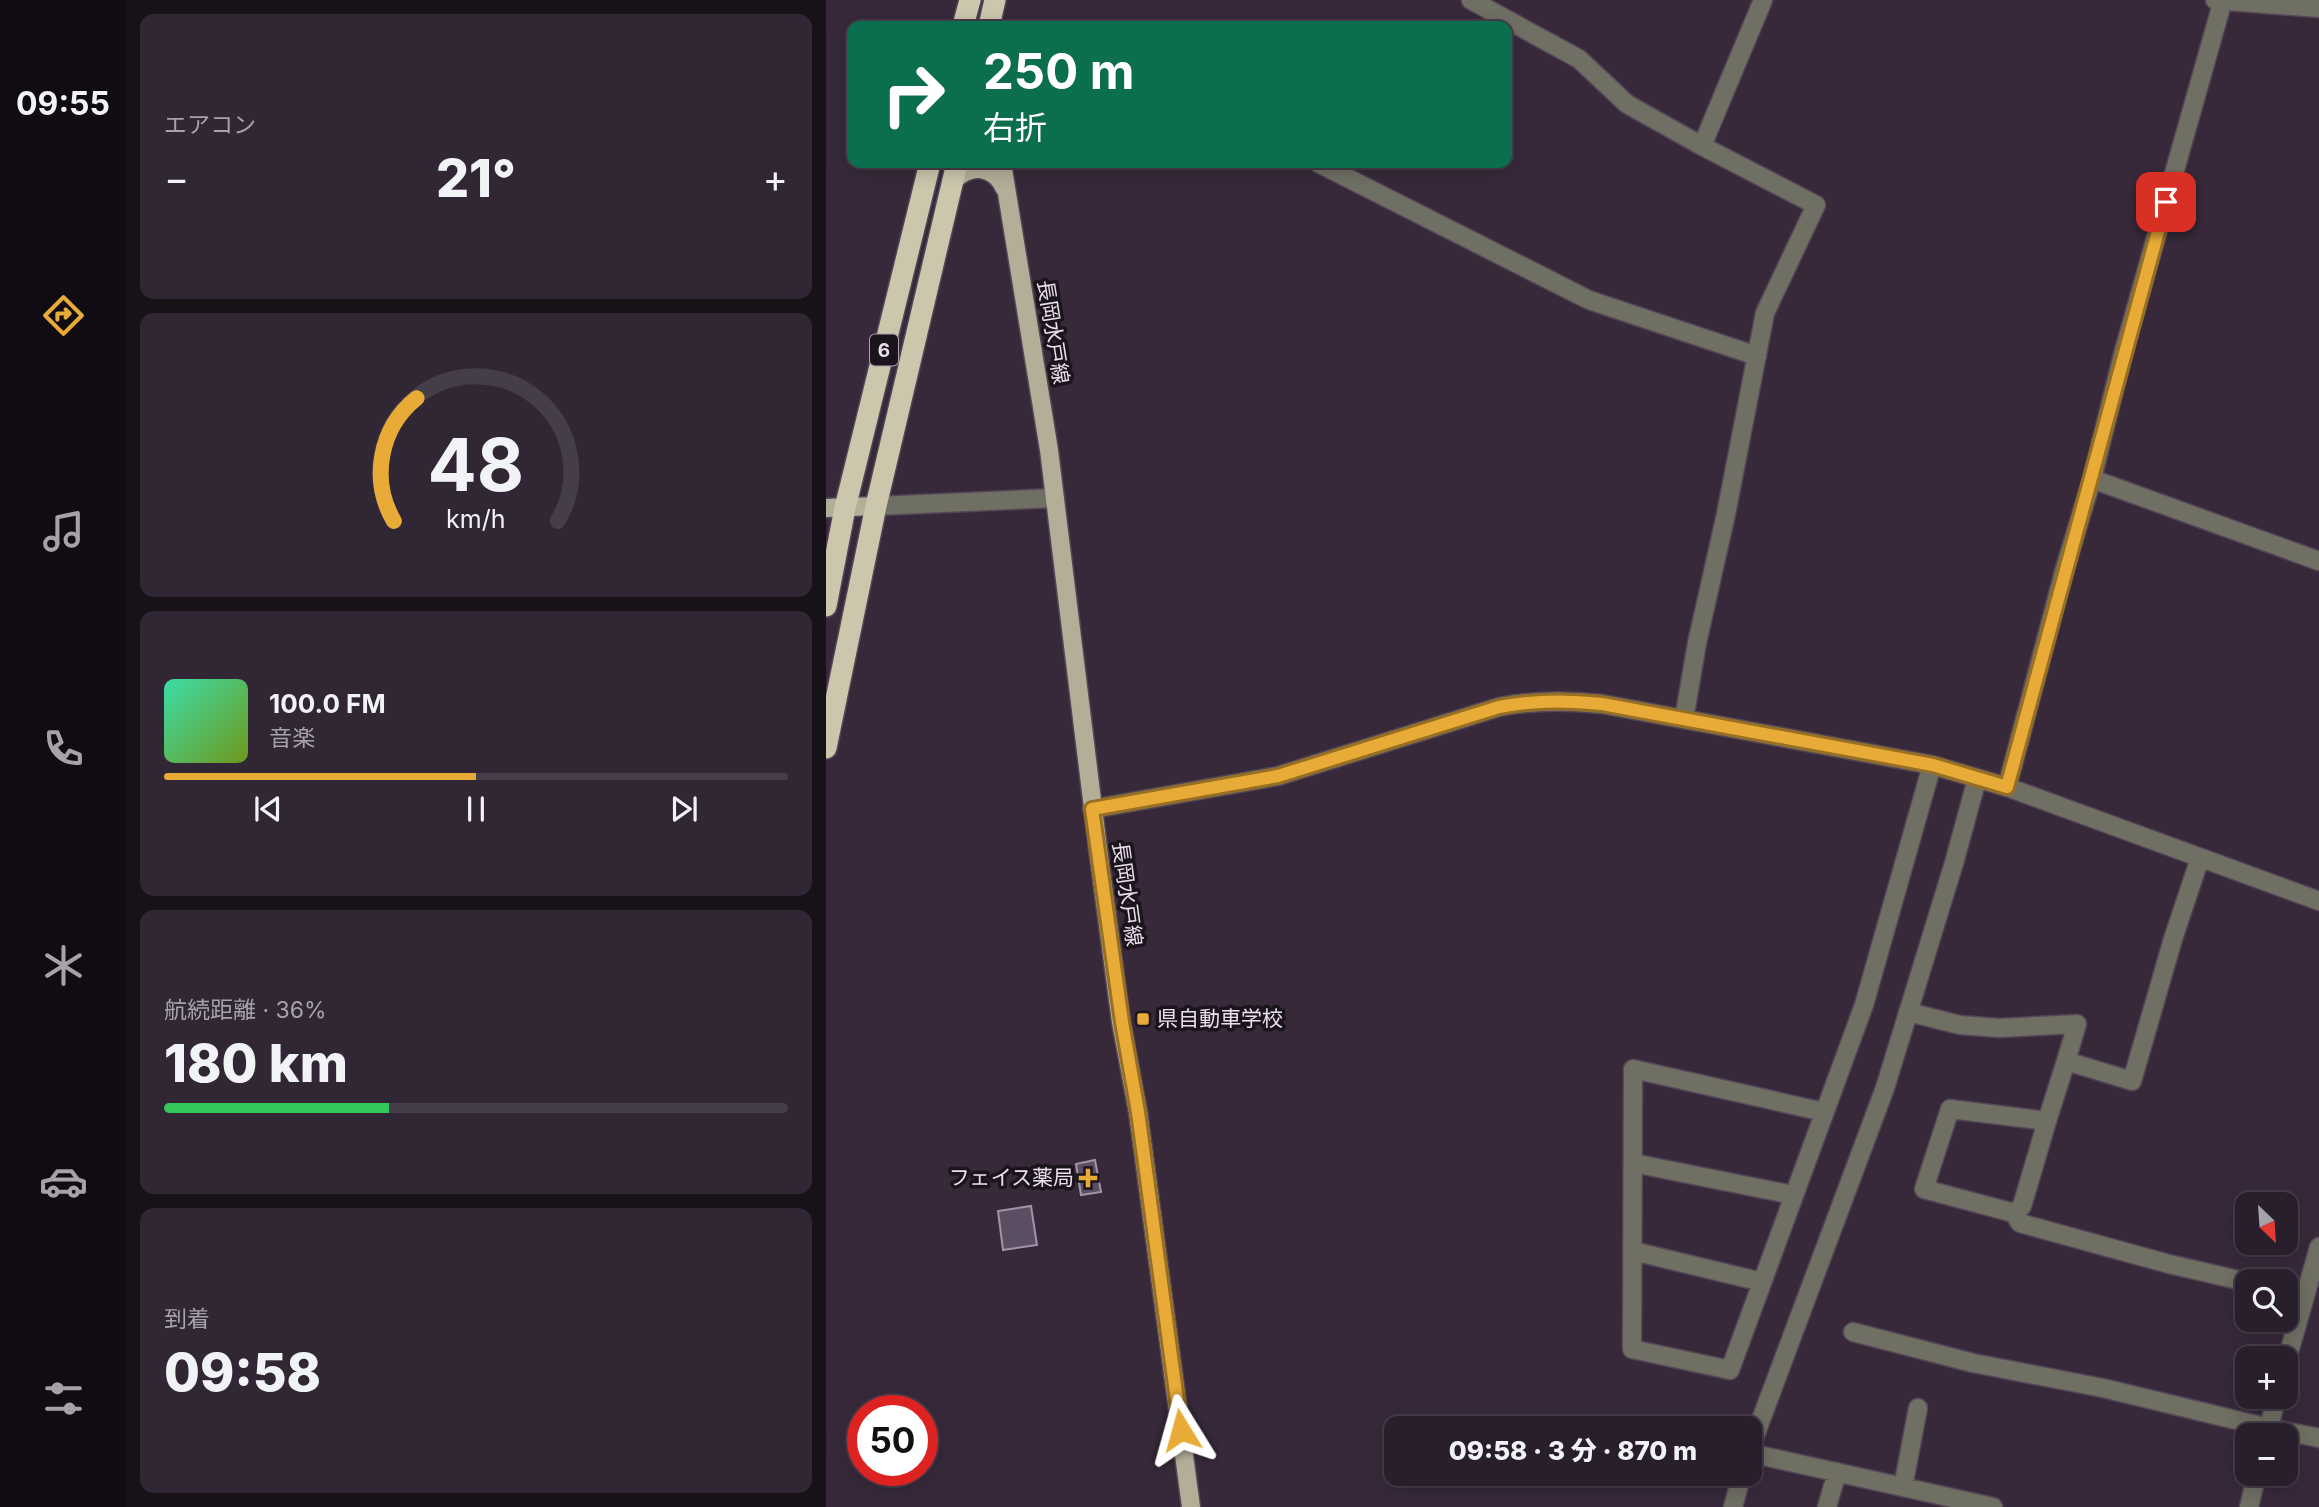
<!DOCTYPE html>
<html lang="ja">
<meta charset="utf-8">
<style>
:root{--surface:#291f2c;--page:#312734;--text:#f1f3f6;--muted:#a5a2a9;--line:#453d48;--accent:#e9ab38}
body{margin:0;font-family:Inter,"Noto Sans JP",sans-serif;background:var(--page);color:var(--text);height:100vh;display:flex;flex-direction:column;font-size:26px;white-space:nowrap}
*{box-sizing:border-box;margin:0}
p{font-size:23px;color:var(--muted)}
.icon{flex:none;width:38px;height:38px;fill:none;stroke:currentColor;stroke-width:2;stroke-linecap:round;stroke-linejoin:round}
.map{position:relative;flex:1;overflow:hidden}
.details{display:flex;flex-direction:column;gap:14px;padding:14px;background:#171118;width:700px}
.details>*{flex:none}
.hud{position:absolute;left:21px;top:21px;width:665px;height:147px;border-radius:14px;box-shadow:0 4px 18px #0003,0 0 0 2px var(--line);background:#0b6e4f;color:#fff;overflow:hidden}
.needle{width:46px;rotate:155deg}
.controls{position:absolute;left:1409px;top:1192px;display:grid;gap:14px}
.controls a{display:grid;place-items:center;width:63px;height:63px;border-radius:14px;background:var(--surface);box-shadow:0 4px 18px #0003,0 0 0 2px var(--line);font-size:35px}
.speed{position:absolute;left:21px;top:1395px;display:flex;gap:14px;font-size:35px;font-weight:700;text-align:center}
.speed>*{display:grid;place-content:center;width:91px;height:91px;border-radius:50%;background:var(--surface);box-shadow:0 4px 18px #0003,0 0 0 2px var(--line);line-height:1}
.speed .limit{border:10px solid #d22;background:#fff;color:#111}
.pin{position:absolute;display:grid;place-items:center;width:60px;height:60px;color:#fff;margin:-30px;border-radius:14px;box-shadow:0 4px 10px #0006}
.me{position:absolute;width:77px;margin:-38px;rotate:352deg;stroke-linejoin:round;filter:drop-shadow(0 0 5px #0008)}
.turn{display:flex;align-items:center;gap:24px;height:147px;padding:0 21px;font-size:32px}
.turn .icon{width:91px;height:91px;stroke-width:2.5}
.turn b{display:block;font-size:49px;line-height:60px}
.big{font-size:52px;font-weight:800;line-height:1.1}
.details .widget{flex:1;display:flex;flex-direction:column;justify-content:center;gap:10px;min-width:0;padding:0 24px;border-radius:14px;background:var(--page)}
.details .dial{align-items:center;gap:0}
.dial svg{height:182px;overflow:visible;fill:none;stroke:var(--line);stroke-width:7;stroke-linecap:round;text-anchor:middle}
.dial text{fill:var(--text);stroke:none}
.song{display:flex;align-items:center;gap:21px}
.cover{width:84px;height:84px;border-radius:10px;background:linear-gradient(135deg,hsl(160 70% 55%),hsl(80 70% 35%))}
.played{height:7px;border-radius:4px;background:linear-gradient(90deg,var(--accent) 50%,var(--line) 50%)}
.keys{display:flex;justify-content:space-around;direction:ltr}
.heat{display:flex;justify-content:space-between;align-items:center;font-size:38px;direction:ltr}
.charge{height:10px;border-radius:5px;background:linear-gradient(90deg,#34c759 36%,var(--line) 0)}
.trip{position:absolute;left:558px;top:1416px;width:378px;height:70px;border-radius:14px;background:var(--surface);box-shadow:0 4px 18px #0003,0 0 0 2px var(--line);font-weight:800;line-height:70px;text-align:center}
main{display:flex;flex:1;min-height:0}
.dock{display:flex;flex-direction:column;width:126px;justify-content:space-around;align-items:center;background:#100c12;color:var(--muted)}
.dock .icon{width:49px;height:49px}
.dock .on{color:var(--accent)}
.dock b{font-size:32px;color:var(--text)}
.map>svg:first-child{display:block}
</style>
<main>
<nav class="dock">
<b>09:55</b>
<svg class="icon on" aria-label="directions" viewBox="0 0 24 24"><path d="M12 3l9 9-9 9-9-9zM9 14v-3h6M13 9l2 2-2 2"/></svg>
<svg class="icon" aria-label="music" viewBox="0 0 24 24"><path d="M9 18V5l10-2v13"/><circle cx="6" cy="18" r="3"/><circle cx="16" cy="16" r="3"/></svg>
<svg class="icon" aria-label="phone" viewBox="0 0 24 24"><path d="M5 4h4l2 5-3 2q2 4 5 5l2-3 5 2v4C11 20 4 13 5 4z"/></svg>
<svg class="icon" aria-label="climate" viewBox="0 0 24 24"><path d="M12 3v18M4 7l16 10M4 17L20 7"/></svg>
<svg class="icon" aria-label="car" viewBox="0 0 24 24"><path d="M5 17H2v-5l4-1 3-4h7l3 4 3 1v5h-3M9 17h6M6 11h13"/><circle cx="7" cy="17" r="2"/><circle cx="17" cy="17" r="2"/></svg>
<svg class="icon" aria-label="filters" viewBox="0 0 24 24"><path d="M4 7h16M4 17h16"/><circle cx="9" cy="7" r="2"/><circle cx="15" cy="17" r="2"/></svg>
</nav>
<section class="details">
<div class="widget"><p>エアコン</p>
<div class="heat"><a>−</a><b class="big">21°</b><a>+</a></div>
</div>
<div class="widget dial"><svg viewBox="0 0 100 80">
<path d="M14 69A42 42 0 1 1 86 69"/>
<path d="M14 69A42 42 0 0 1 24 15" stroke="#e9ab38"/>
<text x="50" y="56" font-size="32" font-weight="700">48</text>
<text x="50" y="72" font-size="11">km/h</text>
</svg></div>
<div class="widget">
<div class="song"><i class="cover"></i><div><b>100.0 FM</b><p>音楽</p></div></div>
<div class="played"></div>
<div class="keys"><svg class="icon" aria-label="previous" viewBox="0 0 24 24"><path d="M18 5L8 12l10 7zM5 5v14"/></svg><svg class="icon" aria-label="pause" viewBox="0 0 24 24"><path d="M8 5v14M16 5v14"/></svg><svg class="icon" aria-label="next" viewBox="0 0 24 24"><path d="M6 5l10 7-10 7zM19 5v14"/></svg></div>
</div>
<div class="widget"><p>航続距離 · 36%</p><b class="big">180 km</b><div class="charge"></div></div>
<div class="widget"><p>到着</p><b class="big">09:58</b></div>
</section>
<div class="map">
<svg width="1493" height="1507" viewBox="0 0 1493 1507">
<rect width="100%" height="100%" fill="#37293a"/>
<!-- building -->
<path fill="#5b4e62" stroke="#a293aa" stroke-width="2" d="M269 1160 275 1192 255 1195 250 1164Z
M205 1206 211 1245 177 1250 172 1211Z"/>
<g fill="none" stroke-linecap="round" stroke-linejoin="round">
<defs>
<path id="minor" d="M645 0 753 59 801 104 876 146 990 205 939 313 900 514 871 643 858 719
M1389 0 1493 8
M876 146 937 0
M492 163 763 300 931 356
M1266 479 1493 561
M50 506 229 498
M1181 787 1239 568 1266 479 1297 354 1397 0
M266 809 452 776 673 707C708 700 741 700 776 704L1106 765 1181 787 1493 901
M1082 1012 1134 1025 1173 1028 1251 1024 1240 1061 1306 1081 1347 939 1374 858
M998 1112 807 1069 806 1349 904 1370 1038 1005 1106 765
M1221 1121 1240 1061
M807 1163 967 1195
M1188 1213 1196 1206 1221 1121 1124 1109 1098 1189 1188 1213 1194 1223 1343 1264 1421 1282
M807 1251 936 1282
M1460 1290 1479 1295
M1027 1332 1147 1363 1277 1388 1443 1428 1493 1438
M1460 1363 1493 1247
M1441 1435 1451 1396
M924 1449 1059 1088 1128 863 1151 779
M924 1453 1167 1507
M1077 1487 1092 1408
M907 1507 916 1474
M1001 1507 1011 1472
M1423 1507 1431 1474"/>
<path id="major" d="M176 163 223 450 273 857 295 1022 312 1112 365 1507
M127 181C145 163 168 165 179 189
M0 508 50 506"/>
<path id="highway" d="M137 26 144 0
M163 26 169 0
M0 606 19 508 104 163
M0 748 50 506 131 163"/>
</defs>
<!-- minor casing -->
<use href="#minor" stroke="#534656" stroke-width="21"/>
<!-- major casing -->
<use href="#major" stroke="#534656" stroke-width="21"/>
<!-- highway casing -->
<use href="#highway" stroke="#534656" stroke-width="24"/>
<!-- minor -->
<use href="#minor" stroke="#706f64" stroke-width="18"/>
<!-- major -->
<use href="#major" stroke="#b2ae98" stroke-width="18"/>
<!-- highway -->
<use href="#highway" stroke="#cbc6ac" stroke-width="21"/>
</g>
<g fill="none" stroke-linecap="round" stroke-linejoin="round">
<defs>
<path id="route" d="M355 1430 312 1112 296 1022 266 809 452 776 673 707C708 700 741 700 776 704L1107 765 1181 787 1340 202"/>
</defs>
<!-- route casing -->
<use href="#route" stroke="#976f24" stroke-width="18"/>
<!-- route -->
<use href="#route" stroke="#e9ab38" stroke-width="12"/>
</g>
<!-- markers -->
<g fill="#e9ab38" stroke="#1b141c" stroke-width="2.5">
<rect x="310" y="1012" width="14" height="14" rx="3.5"/>
<path d="M258.5 1167.5h7v7h7v7h-7v7h-7v-7h-7v-7h7z"/>
</g>
<g text-anchor="middle" stroke-width="7" stroke-linejoin="round" paint-order="stroke">
<!-- shield labels -->
<rect fill="#1b141c" stroke="#aaa2ad" stroke-width="2" x="44" y="334.5" width="28" height="31" rx="5"/>
<g font-size="19" font-weight="bold" fill="#e8dfeb">
<text x="58" y="357">6</text>
</g>
<!-- street labels -->
<g font-size="21" fill="#e8dfeb" stroke="#1b141c">
<text transform="translate(227 332) rotate(81)" y="7">長岡水戸線</text>
<text transform="translate(301 894) rotate(82)" y="7">長岡水戸線</text>
</g>
<!-- poi labels -->
<g font-size="21" fill="#e8dfeb" stroke="#1b141c" text-anchor="start">
<text x="331" y="1026">県自動車学校</text>
<text x="248" y="1185" text-anchor="end">フェイス薬局</text>
</g>
</g>
</svg>
<div class="controls">
<a><svg class="needle" viewBox="-14 -14 28 28"><path d="M0-13l5 13h-10z" fill="#e53935"/><path d="M0 13l5-13h-10z" fill="#a5a2a9"/></svg></a>
<a><svg class="icon" aria-label="search" viewBox="0 0 24 24"><circle cx="10" cy="10" r="6"/><path d="M15 15l6 6"/></svg></a>
<a>+</a>
<a>−</a>
</div>
<div class="speed"><div class="limit">50</div></div>
<div class="pin" style="left:1340px;top:202px;background:#d93025"><svg class="icon" aria-label="arrive" viewBox="0 0 24 24"><path d="M6 21V4h12l-3 4 3 4H6"/></svg></div>
<svg class="me" style="left:355px;top:1430px" viewBox="-20 -20 40 40"><path d="M0-17L14 15 0 8-14 15z" fill="#e9ab38" stroke="#fff" stroke-width="4"/></svg>
<div class="trip">09:58 · 3 分 · 870 m</div>
<div class="hud">
<div class="turn"><svg class="icon" aria-label="right" viewBox="0 0 24 24"><path d="M7 20v-9h11M14 6l5 5-5 5"/></svg><div><b>250 m</b>右折</div></div>
</div>
</div>
</main>
